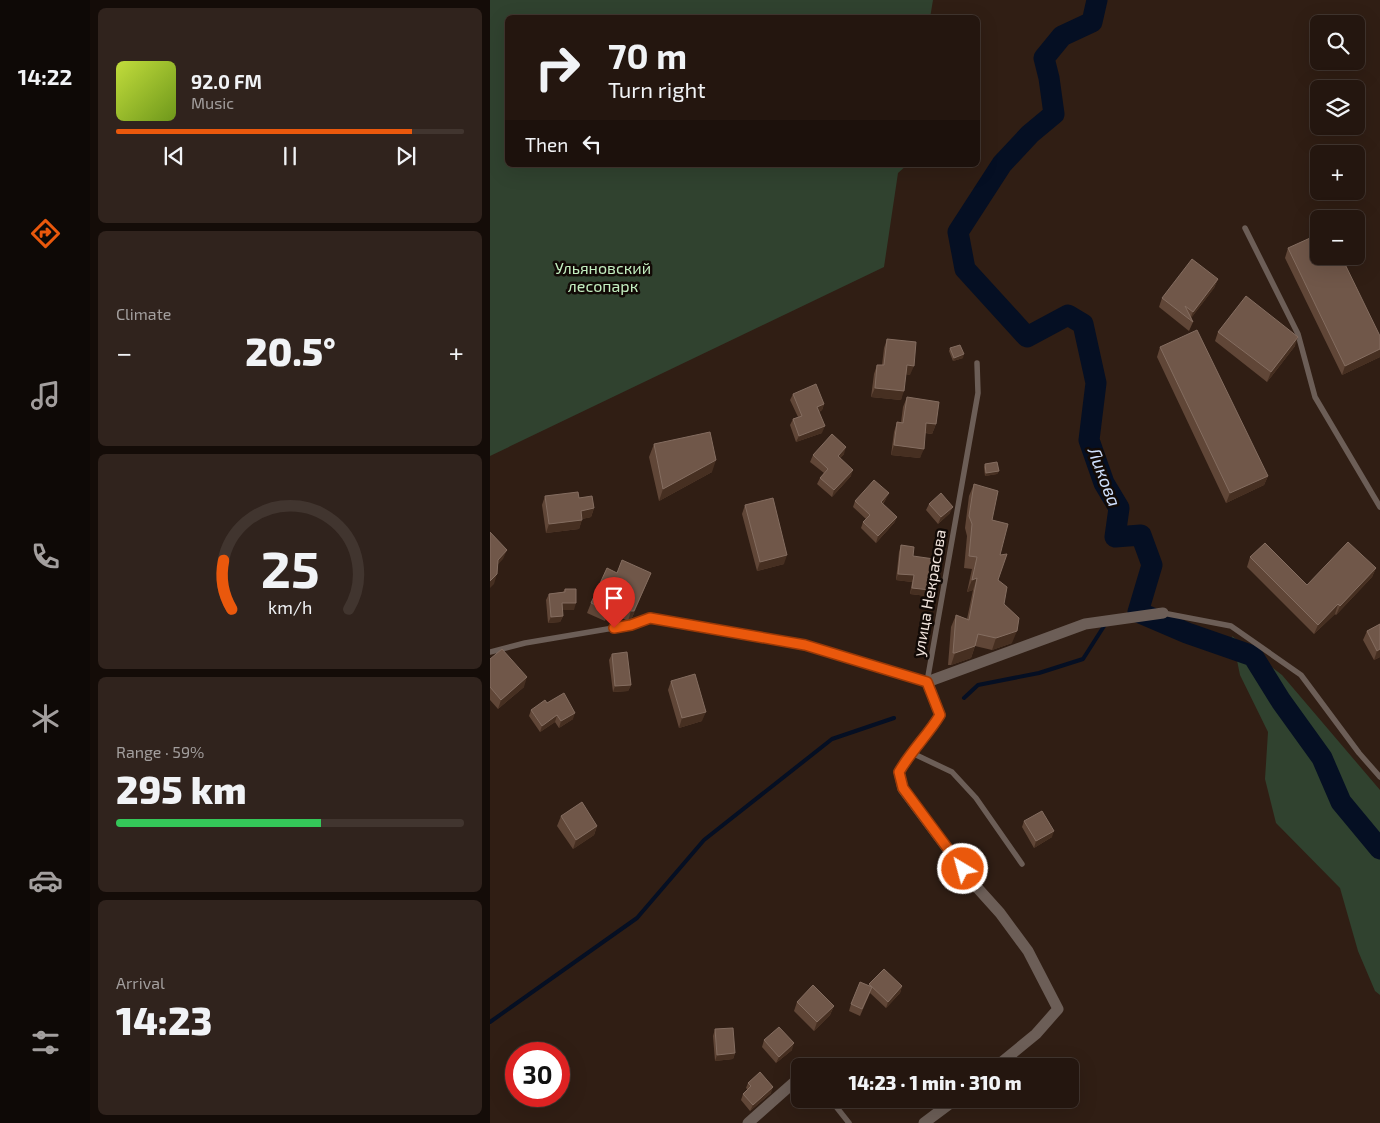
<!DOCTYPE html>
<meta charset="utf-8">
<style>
:root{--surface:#24160f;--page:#30231d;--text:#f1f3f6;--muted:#a39f9e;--line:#41352f;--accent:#ea580c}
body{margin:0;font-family:"Exo 2",sans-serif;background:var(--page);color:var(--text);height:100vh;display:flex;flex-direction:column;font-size:19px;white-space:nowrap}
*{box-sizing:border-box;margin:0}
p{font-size:16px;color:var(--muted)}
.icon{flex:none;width:28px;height:28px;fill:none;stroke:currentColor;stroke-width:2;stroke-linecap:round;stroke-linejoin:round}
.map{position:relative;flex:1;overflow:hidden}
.side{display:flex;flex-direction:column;gap:8px;padding:8px;background:#140c08;width:400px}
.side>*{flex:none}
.hud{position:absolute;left:15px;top:15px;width:475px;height:152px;border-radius:8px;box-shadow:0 5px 20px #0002,0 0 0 1px var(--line);background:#24160f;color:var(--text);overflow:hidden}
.controls{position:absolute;left:820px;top:15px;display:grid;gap:10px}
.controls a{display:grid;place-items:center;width:55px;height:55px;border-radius:8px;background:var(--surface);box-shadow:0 5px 20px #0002,0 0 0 1px var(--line);font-size:25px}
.speed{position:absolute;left:15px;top:1042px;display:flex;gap:10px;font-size:25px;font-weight:700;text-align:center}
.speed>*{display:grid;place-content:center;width:65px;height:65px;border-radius:50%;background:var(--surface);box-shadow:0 5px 20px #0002,0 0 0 1px var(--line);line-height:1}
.speed .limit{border:8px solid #d22;background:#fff;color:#111}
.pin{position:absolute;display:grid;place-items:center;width:42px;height:42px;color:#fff;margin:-51px -21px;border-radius:50% 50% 50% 0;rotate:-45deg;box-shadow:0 0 5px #0007}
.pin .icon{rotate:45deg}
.me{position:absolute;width:55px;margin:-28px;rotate:323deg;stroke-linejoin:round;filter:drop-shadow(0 0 4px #0008)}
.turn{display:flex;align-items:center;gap:18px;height:105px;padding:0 20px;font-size:22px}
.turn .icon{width:65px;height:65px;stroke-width:2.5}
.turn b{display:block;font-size:35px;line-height:42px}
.then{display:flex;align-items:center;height:48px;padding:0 20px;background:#0003;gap:10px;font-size:19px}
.big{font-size:38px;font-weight:800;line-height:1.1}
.side .tile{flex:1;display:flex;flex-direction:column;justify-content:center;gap:8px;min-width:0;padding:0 18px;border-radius:8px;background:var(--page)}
.side .dial{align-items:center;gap:0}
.dial svg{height:130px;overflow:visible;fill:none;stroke:var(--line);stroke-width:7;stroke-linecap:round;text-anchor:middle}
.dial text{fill:var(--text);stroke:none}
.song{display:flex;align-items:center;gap:15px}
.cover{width:60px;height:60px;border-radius:8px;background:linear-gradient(135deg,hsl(70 70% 55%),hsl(80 70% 35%))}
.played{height:5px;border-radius:2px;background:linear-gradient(90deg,var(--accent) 85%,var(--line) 85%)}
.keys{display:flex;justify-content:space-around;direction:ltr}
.heat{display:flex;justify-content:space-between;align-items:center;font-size:28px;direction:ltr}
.charge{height:8px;border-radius:4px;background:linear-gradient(90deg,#34c759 59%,var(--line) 0)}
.trip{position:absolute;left:301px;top:1058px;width:288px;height:50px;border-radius:8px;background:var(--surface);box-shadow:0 5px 20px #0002,0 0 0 1px var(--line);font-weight:800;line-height:50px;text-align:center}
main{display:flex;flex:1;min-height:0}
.dock{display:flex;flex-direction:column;width:90px;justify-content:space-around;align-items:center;background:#0e0906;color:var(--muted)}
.dock .icon{width:35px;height:35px}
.dock .current{color:var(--accent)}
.dock b{font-size:22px;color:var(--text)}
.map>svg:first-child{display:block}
</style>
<main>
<nav class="dock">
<b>14:22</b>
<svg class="icon current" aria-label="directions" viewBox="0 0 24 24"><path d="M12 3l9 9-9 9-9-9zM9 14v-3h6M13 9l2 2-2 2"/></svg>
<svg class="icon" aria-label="music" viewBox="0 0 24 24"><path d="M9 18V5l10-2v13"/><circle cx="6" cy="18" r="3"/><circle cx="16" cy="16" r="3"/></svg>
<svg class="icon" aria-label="phone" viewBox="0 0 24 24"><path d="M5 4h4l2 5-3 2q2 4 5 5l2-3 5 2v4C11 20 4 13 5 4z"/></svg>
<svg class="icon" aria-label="climate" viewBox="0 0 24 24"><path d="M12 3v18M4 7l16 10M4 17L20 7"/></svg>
<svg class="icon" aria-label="car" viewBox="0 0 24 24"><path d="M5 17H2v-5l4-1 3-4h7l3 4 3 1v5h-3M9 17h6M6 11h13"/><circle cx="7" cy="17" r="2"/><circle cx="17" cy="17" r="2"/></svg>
<svg class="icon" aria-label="filters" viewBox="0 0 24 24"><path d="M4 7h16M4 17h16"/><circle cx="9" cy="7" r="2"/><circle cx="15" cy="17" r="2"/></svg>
</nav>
<section class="side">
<div class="tile">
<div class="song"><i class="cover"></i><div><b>92.0 FM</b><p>Music</p></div></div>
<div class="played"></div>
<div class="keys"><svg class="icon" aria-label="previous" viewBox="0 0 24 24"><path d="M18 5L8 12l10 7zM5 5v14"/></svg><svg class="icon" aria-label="pause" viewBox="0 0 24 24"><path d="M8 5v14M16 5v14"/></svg><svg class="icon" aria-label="next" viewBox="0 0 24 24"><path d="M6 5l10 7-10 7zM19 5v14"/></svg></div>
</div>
<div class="tile"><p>Climate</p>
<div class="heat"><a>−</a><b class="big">20.5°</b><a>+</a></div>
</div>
<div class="tile dial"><svg viewBox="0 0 100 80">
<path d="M14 69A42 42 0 1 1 86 69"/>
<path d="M14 69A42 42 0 0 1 9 39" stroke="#ea580c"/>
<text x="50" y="56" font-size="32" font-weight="700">25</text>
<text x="50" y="72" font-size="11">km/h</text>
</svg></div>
<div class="tile"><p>Range · 59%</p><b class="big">295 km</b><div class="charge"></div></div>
<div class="tile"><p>Arrival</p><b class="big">14:23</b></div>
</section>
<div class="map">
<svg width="890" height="1123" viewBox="0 0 890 1123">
<rect width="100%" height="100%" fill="#301e14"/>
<!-- green -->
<path fill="#30422f" d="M0 0H443L440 18H18V165H417L408 173 394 267 0 456Z
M742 636 792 675 890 790V995L885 991 868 951 850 888 786 823 775 779 778 732 750 675Z"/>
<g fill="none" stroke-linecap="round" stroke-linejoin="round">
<!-- stream -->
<path stroke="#050f23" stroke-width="4" d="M474 698 488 685 549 673 593 659 616 623
M0 1022 147 918 214 840 342 739 404 718"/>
<!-- river -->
<path stroke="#050f23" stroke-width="21" d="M607 0 602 22 572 36 554 58 559 78 564 114 540 134 512 164 468 232 475 269 537 337 578 315 593 324 606 383 599 440 614 483 629 508 625 537 651 535 662 565 648 612 697 633 763 656 791 701 832 758 851 802 890 849"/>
<!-- lane -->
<path stroke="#6c5e57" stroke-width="5.5" d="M755 228 808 334 825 397 890 507
M673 613 741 626 811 675 869 753 890 777
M0 652 35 643 141 625 160 618 315 645 437 682 488 393 487 363
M422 753 462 772 486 798 532 864
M340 1099 359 1123"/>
<!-- street -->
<path stroke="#6c5e57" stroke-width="11" d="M507 1066 546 1034 568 1009 538 951 510 913 483 883 413 789 409 772C421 751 438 735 450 715L437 682 595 624 673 613
M258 1123 310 1077
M434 1123 466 1099"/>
</g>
<!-- wall -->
<path fill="#604637" d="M798 248 890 336V357L852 375 795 258Z
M728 279 724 288 701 318 703 322 699 331 669 307 672 298Z
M728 332 805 346 777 382 725 341Z
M397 339 420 375 416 374 411 400 381 397 384 374 387 365H392L394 348Z
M670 347 778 476 774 485 736 503 667 357Z
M460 348 473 358 463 361 459 351Z
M303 394 334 404 332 410 329 412 332 433 306 442 300 425 303 419 308 417 300 400Z
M417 397 446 424 442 434 435 433 430 458 401 455 404 432 407 422 411 423 413 407Z
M164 444 222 472 169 501 159 457Z
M354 454 350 458 361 476 342 497 327 484 330 478 334 473 320 462 323 455Z
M495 464 509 471 507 474 495 476 494 467Z
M484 484 502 520 510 555 508 580 522 643 502 650 485 646 481 658 461 665H458L461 627 466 615 477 619 483 590 477 592 482 569 474 568 477 536 475 528 479 496Z
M55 496 89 498 104 508 101 517 92 519 89 529 56 533 52 505Z
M396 499 393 504 407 517 404 523 386 543 371 528 373 522 376 519 363 507 365 501Z
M439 504 460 513 448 524 436 510Z
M255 505 294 564 267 571 252 514Z
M411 545 423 556 437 596 420 594 422 582 406 580 409 552Z
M760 557 817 585 886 568 882 577 846 615 845 614 824 634 757 567Z
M127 573H161L141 620 138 621 119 612 115 621 97 613 101 603Z
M75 589 84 610H72L73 616 70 622 58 623 56 600 59 594 73 592Z
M890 624V657L884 660 873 640 877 631Z
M122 654 141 685 138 691 123 692 119 660Z
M0 659 34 687 8 709 0 700Z
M181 681 212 721 189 728 178 690Z
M57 703 83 719 69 728 65 722 50 732 39 716 41 710Z
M71 816 107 826 104 835 83 849 67 826Z
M534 821 562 837 544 848 532 827Z
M379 984 412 986 410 993 396 1008 380 993 370 1016 359 1011 361 1004 379 986Z
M307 1002 344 1006 340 1015 324 1031 304 1011Z
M225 1029 245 1053 243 1059 225 1061 223 1036Z
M274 1040 302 1050 286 1063 272 1047Z
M258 1083 281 1093 260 1111 251 1100 253 1094 258 1090 256 1088Z"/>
<!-- shaded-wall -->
<path fill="#462f21" d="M728 279 724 288 699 321 703 312Z
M808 337 805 346 777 382 781 372Z
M890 349V357L852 375 855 366Z
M474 354 473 358 463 361 464 358Z
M417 365 424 366 420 375 413 374Z
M385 388 414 391 411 400 381 397Z
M334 404 332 410 325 413 327 407Z
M436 423 446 424 442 434 433 432Z
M335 426 332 433 306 442 309 436Z
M404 445 434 449 430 458 401 455Z
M356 447 354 454 346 462 348 456Z
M226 460 222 472 169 501 173 489Z
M363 470 361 476 342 497 344 490Z
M509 471 507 474 495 476 496 473Z
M778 476 774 485 736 503 740 493Z
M399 493 396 499 389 508 391 502Z
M463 507 460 513 448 524 451 517Z
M104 508 101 517 88 520 91 511Z
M407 517 404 523 386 543 388 536Z
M92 520 89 529 56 533 59 524Z
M17 550 13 559 4 569 8 560Z
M297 555 294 564 267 571 270 562Z
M886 568 882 577 846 615 850 606Z
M161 573 141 620 138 621 141 611Z
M7 574 4 584 0 588V581Z
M408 574 424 575 422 582 406 580Z
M487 578 483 590 477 592 482 580Z
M422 588 440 590 437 596 420 594Z
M72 603H86L84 610H69Z
M848 604 845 614 824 634 828 625Z
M73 616 70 622 58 623 61 617Z
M527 631 522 643 502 650 506 638Z
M485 646 481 658 461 665 465 653Z
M890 649V657L884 660 887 651Z
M37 677 34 687 8 709 11 700Z
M141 685 138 691 123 692 125 686Z
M216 712 212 721 189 728 192 718Z
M85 713 83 719 69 728 71 721Z
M67 715 65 722 50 732 52 726Z
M107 826 104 835 83 849 86 840Z
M564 831 562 837 544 848 546 841Z
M412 986 410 993 396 1008 398 1002Z
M344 1006 340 1015 324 1031 327 1022Z
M304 1043 302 1050 286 1063 289 1057Z
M245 1053 243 1059 225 1061 227 1055Z
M283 1087 281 1093 260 1111 263 1105Z"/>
<!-- building -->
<path fill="#705749" stroke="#846d60" d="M829 234V256H851L890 336V349L855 366 798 248Z
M702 259 728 279 703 312 695 306 703 322 672 298Z
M756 296 808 337 781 372 728 332Z
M707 330 778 476 740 493 670 347Z
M397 339 426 342 424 366 417 365 414 391 385 388 387 365H394Z
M470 345 474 354 464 358 460 348Z
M326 384 334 404 327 407 335 426 309 436 303 419 312 416 303 394Z
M417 397 449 402 446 424 436 423 434 449 404 445 407 422 413 423Z
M220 432 226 460 173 489 164 444Z
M342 434 356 447 348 456 363 470 344 490 330 478 338 469 323 455Z
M507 462 509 471 496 473 495 464Z
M384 480 399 493 391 502 407 517 388 536 373 522 380 515 365 501Z
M484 484 508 491 502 520 518 524 510 555 517 554 508 580 517 587 514 604 529 618 527 631 506 638 488 634 485 646 465 653H463L466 615 479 620 487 578 482 580 487 557 479 556 482 524 479 516Z
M88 492 89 498 102 496 104 508 91 511 92 520 59 524 55 496Z
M451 493 463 507 451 517 439 504Z
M283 498 297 555 270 562 255 505Z
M0 532 17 550 8 560 7 574 0 581Z
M858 542 886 568 850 606 848 604 828 625 760 557 775 543 817 585Z
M411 545 424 547 423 556 444 559 440 590 422 588 424 575 408 574Z
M132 560 161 573 144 611H141L122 603 119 611 101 603 117 568 127 573Z
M75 589H86V603H72L73 616 61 617 59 594 75 592Z
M890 624V649L887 651 877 631Z
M12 649 37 677 11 700 0 687V659Z
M137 652 141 685 125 686 122 654Z
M205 674 216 712 192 718 181 681Z
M74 693 85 713 71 721 67 715 52 726 41 710 55 700 57 703Z
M92 802 107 826 86 840 71 816Z
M552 811 564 831 546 841 534 821Z
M394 969 412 986 398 1002 379 984Z
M370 982 382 987 372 1009 361 1004Z
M323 985 344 1006 327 1022 307 1002Z
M289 1027 304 1043 289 1057 274 1040Z
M243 1028 245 1053 227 1055 225 1029Z
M270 1072 283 1087 263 1105 253 1094 261 1086 258 1083Z"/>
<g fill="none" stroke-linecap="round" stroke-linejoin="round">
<defs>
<path id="route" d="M124 628 141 625 160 618 315 645 437 682 450 715C438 735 421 751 409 772L413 788 473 869"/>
</defs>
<!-- route casing -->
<use href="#route" stroke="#983908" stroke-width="12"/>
<!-- route -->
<use href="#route" stroke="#ea580c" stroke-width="9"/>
</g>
<g text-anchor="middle" stroke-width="5" stroke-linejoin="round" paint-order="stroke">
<!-- park labels -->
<g font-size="16" fill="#c4efc1" stroke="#120a06">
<text x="113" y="274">Ульяновский<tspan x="113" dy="18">лесопарк</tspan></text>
</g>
<!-- street labels -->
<g font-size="16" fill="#f2e5de" stroke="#120a06">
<text transform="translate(439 593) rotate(-80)" y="6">улица Некрасова</text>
</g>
<!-- water labels -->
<g font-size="18" font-style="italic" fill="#cfe0fe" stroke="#120a06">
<text transform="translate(614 477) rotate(69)" y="6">Ликова</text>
</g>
</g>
</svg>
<div class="controls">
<a><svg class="icon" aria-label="search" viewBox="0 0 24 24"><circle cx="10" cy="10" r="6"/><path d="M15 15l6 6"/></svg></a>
<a><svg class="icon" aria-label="layers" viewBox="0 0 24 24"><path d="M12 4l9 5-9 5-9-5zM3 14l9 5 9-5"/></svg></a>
<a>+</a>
<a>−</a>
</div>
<div class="speed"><div class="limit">30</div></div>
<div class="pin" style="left:124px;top:628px;background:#d93025"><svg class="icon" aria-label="arrive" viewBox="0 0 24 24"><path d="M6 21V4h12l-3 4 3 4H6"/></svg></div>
<svg class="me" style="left:473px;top:869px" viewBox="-20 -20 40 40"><circle r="17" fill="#ea580c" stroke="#fff" stroke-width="3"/><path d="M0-11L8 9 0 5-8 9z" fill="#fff"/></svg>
<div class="trip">14:23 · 1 min · 310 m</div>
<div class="hud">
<div class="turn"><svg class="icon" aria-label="right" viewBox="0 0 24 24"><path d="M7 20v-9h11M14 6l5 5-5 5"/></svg><div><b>70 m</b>Turn right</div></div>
<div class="then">Then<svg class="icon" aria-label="left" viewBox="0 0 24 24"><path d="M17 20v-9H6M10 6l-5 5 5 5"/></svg></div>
</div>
</div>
</main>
